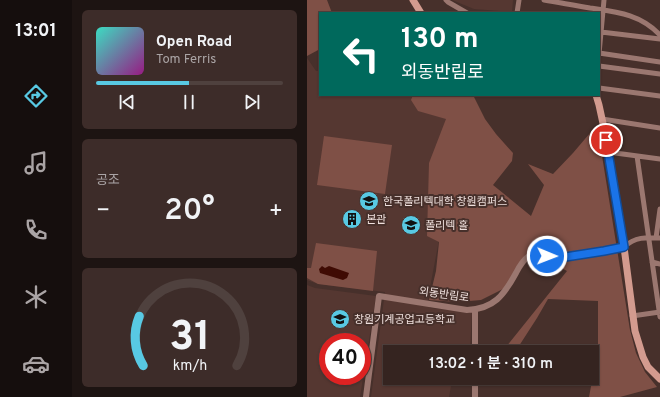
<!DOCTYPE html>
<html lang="ko">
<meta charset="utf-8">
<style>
:root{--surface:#352420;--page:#3d2c29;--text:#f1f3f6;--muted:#aaa4a5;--line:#4f413e;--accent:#58c9e3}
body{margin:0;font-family:Overpass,"Noto Sans KR",sans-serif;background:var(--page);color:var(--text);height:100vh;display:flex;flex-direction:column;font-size:15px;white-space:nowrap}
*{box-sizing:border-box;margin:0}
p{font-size:13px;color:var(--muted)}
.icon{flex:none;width:22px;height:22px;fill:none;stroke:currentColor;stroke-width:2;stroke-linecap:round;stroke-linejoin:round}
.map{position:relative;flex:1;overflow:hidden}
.drawer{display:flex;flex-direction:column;gap:10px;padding:10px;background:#1d1412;width:235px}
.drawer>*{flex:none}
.guide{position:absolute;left:12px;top:12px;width:281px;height:84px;border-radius:0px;box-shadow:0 1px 3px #0004,0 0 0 1px var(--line);background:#00695c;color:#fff;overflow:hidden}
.speed{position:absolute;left:12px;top:333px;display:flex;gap:8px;font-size:20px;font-weight:700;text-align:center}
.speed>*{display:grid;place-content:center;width:52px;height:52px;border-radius:50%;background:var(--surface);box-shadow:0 1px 3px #0004,0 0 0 1px var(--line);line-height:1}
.speed .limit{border:6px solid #d22;background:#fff;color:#111}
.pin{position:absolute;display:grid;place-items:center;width:34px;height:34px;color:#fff;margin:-17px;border:2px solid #fff;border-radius:50%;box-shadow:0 1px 4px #0007}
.me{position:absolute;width:44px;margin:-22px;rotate:91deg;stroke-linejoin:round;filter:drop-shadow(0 0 3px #0008)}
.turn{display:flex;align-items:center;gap:14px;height:84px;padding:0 16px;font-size:18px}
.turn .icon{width:52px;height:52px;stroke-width:2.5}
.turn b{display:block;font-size:28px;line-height:34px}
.big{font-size:30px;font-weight:600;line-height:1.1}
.drawer .tile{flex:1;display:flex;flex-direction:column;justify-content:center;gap:6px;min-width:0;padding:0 14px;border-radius:6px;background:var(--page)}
.drawer .dial{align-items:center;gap:0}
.dial svg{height:104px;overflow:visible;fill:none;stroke:var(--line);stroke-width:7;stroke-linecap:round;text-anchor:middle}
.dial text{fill:var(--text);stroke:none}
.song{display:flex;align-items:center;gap:12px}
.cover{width:48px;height:48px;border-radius:6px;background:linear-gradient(135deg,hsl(170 70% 55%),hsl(310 70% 35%))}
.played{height:4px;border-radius:2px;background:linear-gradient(90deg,var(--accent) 50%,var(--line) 50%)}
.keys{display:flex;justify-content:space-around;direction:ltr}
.heat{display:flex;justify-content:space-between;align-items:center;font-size:22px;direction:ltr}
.trip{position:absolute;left:76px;top:345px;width:216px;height:40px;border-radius:0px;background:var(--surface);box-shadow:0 1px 3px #0004,0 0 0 1px var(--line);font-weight:600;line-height:40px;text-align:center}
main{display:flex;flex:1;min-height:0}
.dock{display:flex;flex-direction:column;width:72px;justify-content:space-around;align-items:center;background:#150e0d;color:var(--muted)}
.dock .icon{width:28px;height:28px}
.dock .active{color:var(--accent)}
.dock b{font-size:18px;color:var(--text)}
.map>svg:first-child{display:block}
</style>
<main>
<nav class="dock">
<b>13:01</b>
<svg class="icon active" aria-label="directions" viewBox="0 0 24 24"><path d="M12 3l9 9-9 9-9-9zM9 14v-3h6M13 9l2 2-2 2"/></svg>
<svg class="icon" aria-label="music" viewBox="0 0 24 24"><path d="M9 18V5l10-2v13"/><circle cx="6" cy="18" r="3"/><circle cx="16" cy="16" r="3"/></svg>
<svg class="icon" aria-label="phone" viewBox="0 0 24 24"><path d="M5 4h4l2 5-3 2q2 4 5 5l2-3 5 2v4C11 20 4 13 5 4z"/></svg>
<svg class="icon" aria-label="climate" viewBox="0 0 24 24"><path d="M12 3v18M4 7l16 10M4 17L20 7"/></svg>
<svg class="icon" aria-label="car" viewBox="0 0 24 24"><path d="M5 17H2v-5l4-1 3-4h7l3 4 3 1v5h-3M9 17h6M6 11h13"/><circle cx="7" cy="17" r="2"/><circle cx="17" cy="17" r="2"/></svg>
</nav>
<section class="drawer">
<div class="tile">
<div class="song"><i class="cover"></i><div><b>Open Road</b><p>Tom Ferris</p></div></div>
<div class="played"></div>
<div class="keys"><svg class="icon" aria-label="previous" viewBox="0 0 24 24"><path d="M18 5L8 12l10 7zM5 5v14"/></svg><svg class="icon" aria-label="pause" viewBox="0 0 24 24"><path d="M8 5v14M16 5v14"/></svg><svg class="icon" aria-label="next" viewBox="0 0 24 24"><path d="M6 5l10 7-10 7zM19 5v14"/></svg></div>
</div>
<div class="tile"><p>공조</p>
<div class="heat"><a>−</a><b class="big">20°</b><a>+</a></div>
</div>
<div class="tile dial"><svg viewBox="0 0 100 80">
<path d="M14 69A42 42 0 1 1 86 69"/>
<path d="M14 69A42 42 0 0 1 11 31" stroke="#58c9e3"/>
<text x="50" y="56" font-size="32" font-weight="700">31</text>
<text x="50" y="72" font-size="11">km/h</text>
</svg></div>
</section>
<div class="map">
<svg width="353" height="397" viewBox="0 0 353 397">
<rect width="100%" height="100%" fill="#47302b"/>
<!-- built -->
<path fill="#553731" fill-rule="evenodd" d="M145 0H206L205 12 167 9Z
M0 58 9 71H13V95H108L144 118 132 240 121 298 123 308 165 312 163 352H83V378H153L144 386 142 397H64L78 292 11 284 0 280Z
M0 285 8 288 69 296 53 397H0ZM21 342H55V376H21Z"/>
<!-- green -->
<path fill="#7f5046" d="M0 0H20L25 13H13V49L0 56Z
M106 95H166L178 119 189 134 206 153 205 161 186 185 224 216 237 185 221 164 246 174 266 153 289 126 292 137 323 330 329 353 338 372 350 387 313 397H282L291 349V301L241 299 230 318 210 349 204 352H195L260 271 243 262 228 250 196 289 174 300 151 302 122 300 129 271 132 242 120 236 122 163 139 119 111 111 104 100Z
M17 136 85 145 78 194 10 185Z
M9 243 70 251 66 291 11 284 0 278V268H4Z"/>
<!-- water -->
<path fill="#3f0b03" d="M15 266 18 268 22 266 42 273 40 278 36 280 13 273 12 269Z"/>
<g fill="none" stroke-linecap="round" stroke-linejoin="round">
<!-- minor -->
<path stroke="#9b7770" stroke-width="5" d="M139 0 141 2 160 13
M237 0C253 3 268 5 283 8 310 12 333 14 353 35
M210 13 212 0
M294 32 353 39
M292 53 353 62
M292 54 297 0
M292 66 353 74
M292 88 353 96
M295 119 353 128
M301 152 353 159
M330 156 353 317
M349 238 353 209
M317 247C328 237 339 237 353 238
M345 262 353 264
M325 316 353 312"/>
<!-- tertiary -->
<path stroke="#9b7770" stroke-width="6" d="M168 352V310
M59 397 72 296 160 310C187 309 197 295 209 273 212 267 216 260 222 256 229 253 243 257 250 258 256 258 262 256 268 255 285 253 301 250 317 247
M168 397V378"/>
<!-- secondary -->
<path stroke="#d39b8f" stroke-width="7" d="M106 0 114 13
M289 95 292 105 297 128 317 247 328 331 336 357 341 367 353 379"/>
</g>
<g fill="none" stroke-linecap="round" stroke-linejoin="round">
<defs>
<path id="route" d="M240 256 252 258 297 251 317 247 299 140"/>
</defs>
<!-- route casing -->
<use href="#route" stroke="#114b97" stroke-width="10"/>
<!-- route -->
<use href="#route" stroke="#1a73e8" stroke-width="7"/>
</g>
<!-- icons -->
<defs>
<symbol id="university-disc" viewBox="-11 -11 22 22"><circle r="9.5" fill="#58c9e3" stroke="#47302b"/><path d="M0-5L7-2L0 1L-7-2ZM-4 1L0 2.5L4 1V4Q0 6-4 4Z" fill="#111"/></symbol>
<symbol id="building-disc" viewBox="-11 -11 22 22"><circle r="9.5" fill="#58c9e3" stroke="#47302b"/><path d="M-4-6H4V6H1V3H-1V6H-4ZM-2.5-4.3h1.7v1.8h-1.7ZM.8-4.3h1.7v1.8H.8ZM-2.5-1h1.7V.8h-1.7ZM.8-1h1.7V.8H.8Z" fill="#111"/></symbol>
<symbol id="school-disc" viewBox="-11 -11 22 22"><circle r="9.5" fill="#58c9e3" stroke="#47302b"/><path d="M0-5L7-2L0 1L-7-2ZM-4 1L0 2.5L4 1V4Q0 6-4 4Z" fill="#111"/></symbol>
</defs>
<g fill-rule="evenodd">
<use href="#university-disc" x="51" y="190" width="22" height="22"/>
<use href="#building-disc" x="34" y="208" width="22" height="22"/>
<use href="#university-disc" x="93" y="214" width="22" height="22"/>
<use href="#school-disc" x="22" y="308" width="22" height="22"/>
</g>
<g text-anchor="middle" stroke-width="4" stroke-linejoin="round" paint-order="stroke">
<!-- poi labels -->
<g font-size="11" fill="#eedfdc" stroke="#47302b" text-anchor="start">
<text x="76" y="205">한국폴리텍대학 창원캠퍼스</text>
<text x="59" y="223">본관</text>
<text x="118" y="229">폴리텍 홀</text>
<text x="47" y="323">창원기계공업고등학교</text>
</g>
<!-- street labels -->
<g font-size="11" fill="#eedfdc" stroke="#47302b">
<text transform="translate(137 294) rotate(8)" y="4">외동반림로</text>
</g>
</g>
</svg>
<div class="speed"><div class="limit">40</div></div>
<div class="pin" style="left:299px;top:140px;background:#d93025"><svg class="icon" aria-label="arrive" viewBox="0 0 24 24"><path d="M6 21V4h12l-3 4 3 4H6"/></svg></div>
<svg class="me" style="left:240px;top:256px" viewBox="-20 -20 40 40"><circle r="17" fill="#1a73e8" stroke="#fff" stroke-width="3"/><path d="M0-11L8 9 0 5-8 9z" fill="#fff"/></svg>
<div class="trip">13:02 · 1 분 · 310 m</div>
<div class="guide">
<div class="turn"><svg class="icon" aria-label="left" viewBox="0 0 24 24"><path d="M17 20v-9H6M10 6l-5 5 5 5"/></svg><div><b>130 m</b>외동반림로</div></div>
</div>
</div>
</main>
